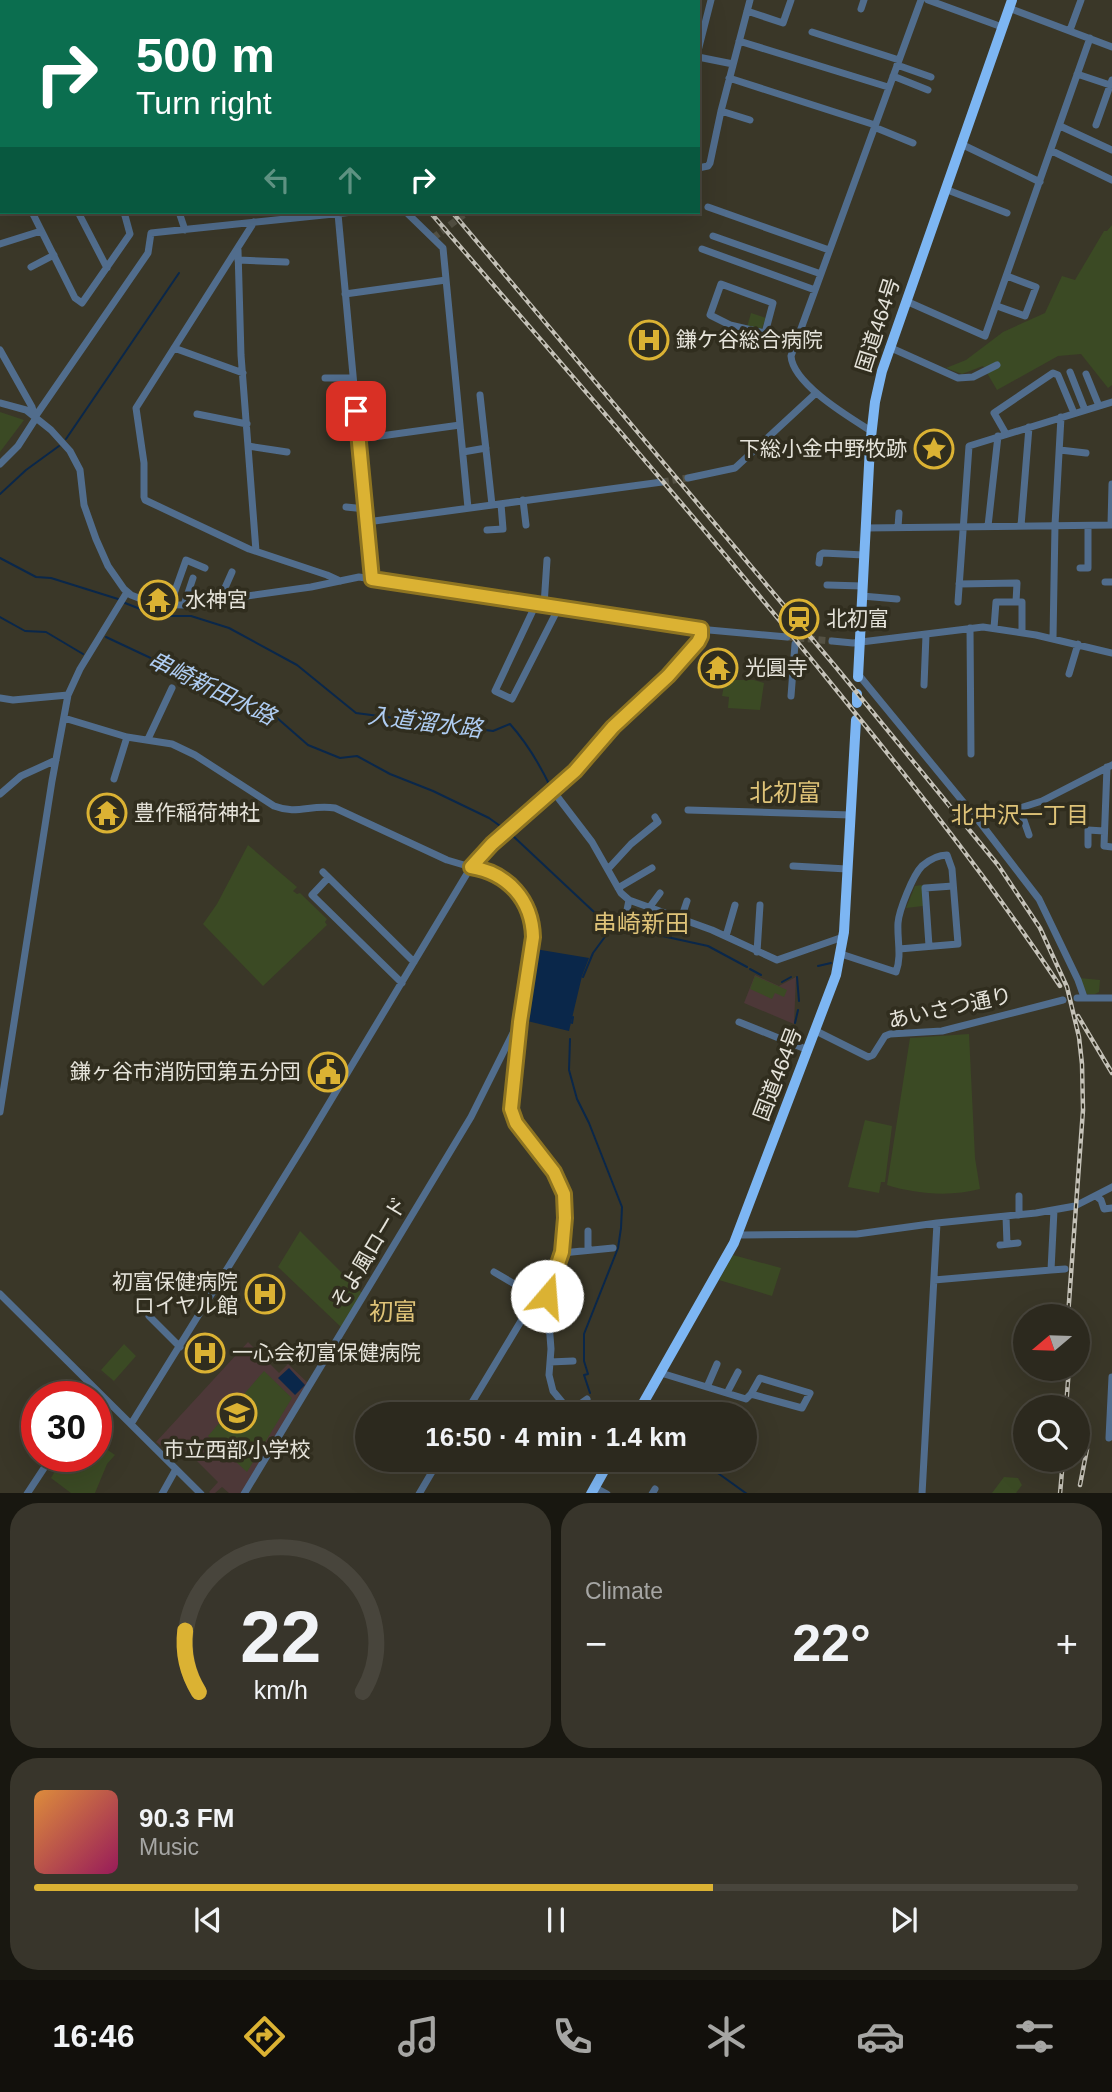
<!DOCTYPE html>
<meta charset="utf-8">
<style>
:root{--surface:#2c291e;--page:#38352b;--text:#f1f3f6;--muted:#a6a6a4;--line:#48453c;--accent:#dbb233}
body{margin:0;font-family:Arial,"Noto Sans JP",sans-serif;background:var(--page);color:var(--text);height:100vh;display:flex;flex-direction:column;font-size:26px;white-space:nowrap}
*{box-sizing:border-box;margin:0}
p{font-size:23px;color:var(--muted)}
.icon{flex:none;width:38px;height:38px;fill:none;stroke:currentColor;stroke-width:2;stroke-linecap:round;stroke-linejoin:round}
.map{position:relative;height:1493px;overflow:hidden}
.drawer{display:flex;flex-direction:column;gap:10px;padding:10px;background:#181710;flex:1}
.drawer>*{flex:none}
.banner{position:absolute;left:0px;top:0px;width:700px;height:214px;box-shadow:0 7px 28px #0002,0 0 0 2px var(--line);background:#0b6e4f;color:#fff;overflow:hidden}
.needle{width:46px;rotate:251deg}
.fabs{position:absolute;left:1013px;top:1304px;display:grid;gap:14px}
.fabs a{display:grid;place-items:center;width:77px;height:77px;border-radius:50%;background:var(--surface);box-shadow:0 7px 28px #0002,0 0 0 2px var(--line);font-size:35px}
.speed{position:absolute;left:21px;top:1381px;display:flex;gap:14px;font-size:35px;font-weight:700;text-align:center}
.speed>*{display:grid;place-content:center;width:91px;height:91px;border-radius:50%;background:var(--surface);box-shadow:0 7px 28px #0002,0 0 0 2px var(--line);line-height:1}
.speed .limit{border:10px solid #d22;background:#fff;color:#111}
.pin{position:absolute;display:grid;place-items:center;width:60px;height:60px;color:#fff;margin:-30px;border-radius:14px;box-shadow:0 4px 10px #0006}
.me{position:absolute;width:77px;margin:-38px;rotate:18deg;stroke-linejoin:round;filter:drop-shadow(0 0 5px #0008)}
.turn{display:flex;align-items:center;gap:24px;height:147px;padding:0 21px;font-size:32px}
.turn .icon{width:91px;height:91px;stroke-width:2.5}
.turn b{display:block;font-size:49px;line-height:60px}
.lanes{display:flex;align-items:center;height:66px;padding:0 21px;background:#0003;justify-content:center;gap:35px;direction:ltr}
.lanes .off{opacity:.35}
.big{font-size:52px;font-weight:700;line-height:1.1}
.drawer .widget{flex:1;display:flex;flex-direction:column;justify-content:center;gap:10px;min-width:0;padding:0 24px;border-radius:28px;background:var(--page)}
.drawer .dial{align-items:center;gap:0}
.dial svg{height:182px;overflow:visible;fill:none;stroke:var(--line);stroke-width:7;stroke-linecap:round;text-anchor:middle}
.dial text{fill:var(--text);stroke:none}
.song{display:flex;align-items:center;gap:21px}
.cover{width:84px;height:84px;border-radius:10px;background:linear-gradient(135deg,hsl(30 70% 55%),hsl(330 70% 35%))}
.played{height:7px;border-radius:4px;background:linear-gradient(90deg,var(--accent) 65%,var(--line) 65%)}
.keys{display:flex;justify-content:space-around;direction:ltr}
.heat{display:flex;justify-content:space-between;align-items:center;font-size:38px;direction:ltr}
.drawer .tiles{flex:1;display:grid;gap:10px;grid-template-columns:1fr 1fr}
.widget:last-child{grid-column:span 2}
.trip{position:absolute;left:355px;top:1402px;width:402px;height:70px;border-radius:35px;background:var(--surface);box-shadow:0 7px 28px #0002,0 0 0 2px var(--line);font-weight:700;line-height:70px;text-align:center}
.dock{display:flex;height:112px;justify-content:space-around;align-items:center;background:#12100c;color:var(--muted)}
.dock .icon{width:49px;height:49px}
.dock .active{color:var(--accent)}
.dock b{font-size:32px;color:var(--text)}
.map>svg:first-child{display:block}
</style>
<div class="map">
<svg width="1112" height="1494" viewBox="0 0 1112 1494">
<rect width="100%" height="100%" fill="#3a3728"/>
<!-- education -->
<path fill="#4d3838" d="M755 975 779 986 796 977 794 1024 744 1003Z
M248 1342 279 1373 288 1364 309 1384 242 1493H229L222 1487 215 1493H210L209 1492 218 1482 179 1443 169 1452 156 1442Z"/>
<!-- green -->
<path fill="#3b4a24" d="M1112 225V385L1108 388 1081 354 1058 356 997 390 983 366 962 374 946 368 966 360 1003 332 1045 313 1062 276 1075 280 1104 231H1107Z
M751 313 766 318 762 328 760 330 747 327Z
M0 412 24 420 0 452Z
M725 680H754L764 683 760 710 728 708 729 697 722 696Z
M248 845 297 887 293 891 297 894 300 893 327 919 325 922 327 925 263 986 203 924 217 904Z
M922 885 923 906 906 908 915 886Z
M755 976 787 990 784 997 775 993 772 999 750 989Z
M1079 978 1100 980 1099 992 1095 994H1087Z
M969 1034 975 1158 980 1189C950 1197 916 1194 887 1185L910 1038Z
M865 1120 892 1126 885 1182H881L879 1193 848 1187Z
M300 1231 362 1293 341 1327 278 1267Z
M733 1255 781 1268 772 1296 719 1280Z
M124 1344 136 1356 114 1381 101 1370Z
M264 1371 292 1398 247 1472 208 1436Z
M96 1442 115 1455 107 1464 95 1493H71L51 1478 64 1456H96Z
M1004 1477 1018 1478 1022 1485 1016 1493H992Z"/>
<!-- water -->
<path fill="#0a274a" d="M535 949 589 958 582 976 569 1031 523 1020Z
M289 1368 305 1385 295 1395 278 1378Z"/>
<g fill="none" stroke-linecap="round" stroke-linejoin="round">
<!-- stream -->
<path stroke="#0a274a" stroke-width="2" d="M66 439 179 273
M0 494 26 470 59 446
M0 558 36 577 51 578 118 599
M125 603 158 616H191L229 628 297 665 356 713 493 731 510 724C527 743 540 765 551 788
M0 617 25 631 46 632 83 654
M106 637 276 717 308 745 340 758 357 756 390 774 433 791 489 818 503 828
M513 836 610 927
M644 932 708 946 747 967
M818 966 831 963
M750 969 761 975
M583 977 593 953 607 934
M797 977 799 1001
M782 982 791 977
M572 1023 573 1017
M795 1023 798 1010
M570 1039 569 1070 577 1099 589 1123 622 1207 621 1228 618 1248 584 1334V1361L588 1374 584 1375 590 1393
M677 1460 715 1471 747 1494"/>
<!-- minor-tunnel -->
<path stroke="#545143" stroke-width="7" stroke-dasharray="7 3.5" stroke-linecap="butt" d="M433 238 467 212
M662 482 688 478
M787 637 832 641"/>
<!-- minor -->
<path stroke="#516d8d" stroke-width="7" d="M12 0V2
M51 0 52 2
M102 0 103 2
M616 0 617 2
M928 0 1002 27
M334 2 339 0
M573 2 578 0
M682 2 686 0
M1009 8 1112 47
M861 9 864 0
M747 11 783 23 791 0
M1070 30 1081 0
M812 32 899 60
M739 41 888 87
M698 51 711 0
M698 57 733 64
M897 65 931 77
M1077 74 1110 85
M893 76 928 90
M729 78 875 125
M0 79 2 84
M721 111 750 120
M1096 125 1112 80
M1060 126 1112 150
M874 127 913 143
M961 144 1040 182
M0 149 2 153
M1052 151 1112 180
M698 168 708 166 710 163 721 111 750 0
M945 189 1007 213
M708 207 829 250
M0 210H2
M32 212 75 298 82 303 130 234 124 212
M78 212 107 268
M179 212 185 230
M406 212 443 248 468 508
M338 214 372 579
M254 222 136 408 144 463V497L145 500 249 549 327 575 340 581
M713 236 821 274
M0 244 41 231
M702 249 815 290
M238 250 241 355 256 551
M238 260 286 262
M31 267 54 255
M345 294 446 280
M906 301 985 336 1090 38
M997 306 1025 316 1036 287 1007 276
M765 333 773 303 721 284 710 315 730 325 765 333 794 348
M889 347 958 378 973 377 997 365
M174 348 243 373
M0 350 32 407 35 417
M1070 372 1085 410
M1086 374 1099 406
M325 378H353
M480 395 492 505
M0 403 26 410 51 430 70 451 80 470 84 505 96 539 108 566 124 589 131 595 154 604 184 605 311 587 359 577 698 629 787 637
M338 411H356
M197 414 247 424
M35 417 148 253 151 233 353 212
M871 431C849 417 793 384 791 356L921 0
M1006 434 994 413 1053 373 1058 375 1074 413
M359 439 460 425
M248 446 287 452
M1060 450 1086 453
M463 452 486 448
M0 464 18 446 36 418
M688 478 735 468 816 393
M523 500 526 525
M346 507 366 509
M367 522 662 482
M1111 525 1112 484
M988 526 998 436
M1021 526 1029 427
M898 527 899 513
M865 528 1112 525
M487 530 503 529 501 504
M819 563 820 555 823 553 864 555
M1080 568H1088V526
M1105 582H1112
M959 584 1017 583 1016 602
M827 585 863 586
M862 596 897 599
M220 599 232 572
M958 602 969 446 1112 402
M536 604 495 691 512 699 559 607
M170 605 186 560 205 568
M184 605 193 578
M544 605 547 560
M970 628 971 754
M994 628 996 602H1022V632
M1053 638 1055 525 1061 417
M832 641 853 643 983 627 1036 635 1112 653
M858 674 982 825 1039 899 1078 980 1084 997
M1069 674 1078 644
M924 685 926 635
M791 696 795 644
M0 698 13 700 68 695
M64 718 127 737 172 744 195 755 274 806C297 815 311 804 335 808L447 860 491 873 517 890 527 907 533 925V937L520 1022 511 1109 516 1123 554 1172 564 1194 566 1218 562 1253 547 1296 551 1349 549 1375 553 1391 572 1414
M148 739 172 688
M1107 767 1104 846 1112 847
M114 779 127 737
M553 791 592 842 621 893 629 900 712 930 777 960 843 937
M0 794 21 776 56 760
M688 810 851 815
M1029 835 1021 812 1023 807 1042 801 1112 765
M1088 845V830L1104 831
M793 866 847 869
M608 869 631 844 658 822 655 817
M323 872 414 962
M328 878 312 895 402 983
M618 888 652 868
M649 908 660 893
M626 915 629 900
M681 919 687 901
M726 936 735 905
M929 946 925 888 953 886
M757 952 760 905
M841 954 896 972C902 956 897 940 898 923 899 910 913 875 922 866 929 860 938 855 947 855L952 869 958 944 899 949
M1077 998H1112
M739 1022 808 1050
M816 1031 868 1057 873 1055 885 1036 890 1034 942 1031 1063 1000
M326 1060 344 1078
M0 1112 52 781 68 695 80 669 127 592
M1019 1196V1215
M1096 1196 1101 1200 1104 1209 1112 1208
M1006 1216 1007 1244
M588 1231V1250
M738 1233 741 1235 857 1234 937 1223 1036 1213 1075 1206 1112 1187
M1000 1245 1018 1243
M1051 1270 1065 1269
M494 1272 535 1296
M934 1280 1051 1270 1054 1210
M0 1294 201 1494
M548 1308 577 1312
M149 1316 180 1347
M550 1362 573 1361
M661 1373 746 1399 751 1394 802 1408 810 1393 760 1378 751 1394
M707 1387 717 1364
M727 1393 738 1372
M570 1411 587 1399
M465 1414 562 1253 613 1248
M131 1424 307 1140 471 867C497 833 535 807 567 779 584 763 597 743 613 726 641 697 673 674 698 642L701 636 700 629
M1109 1438 1112 1377
M596 1460 606 1467
M594 1487 607 1494
M27 1494 52 1456
M162 1494 176 1469
M244 1494 471 1117 514 1031 519 1029
M419 1494 439 1460
M652 1494 655 1489
M922 1494 937 1223"/>
<!-- highway -->
<path stroke="#7db6f3" stroke-width="10" d="M858 677 870 446 875 402 882 371 1012 0
M857 703V694
M637 1414 734 1243 836 975 844 932 856 720
M591 1494 610 1460"/>
<defs>
<path id="rail" d="M259 0 260 2
M303 0V2
M525 2 530 0
M0 198 2 197
M430 212C566 369 703 525 834 687 913 784 991 882 1060 986
M452 212 835 666 998 865 1040 928 1067 987 1079 1037 1082 1064 1083 1110 1068 1316
M1078 1016 1112 1073
M1066 1407 1069 1368
M1080 1485 1087 1449
M1060 1494 1063 1460"/>
</defs>
<!-- rail casing -->
<use href="#rail" stroke="#c5c2b8" stroke-width="4.5"/>
<!-- rail -->
<use href="#rail" stroke="#302d1e" stroke-width="2" stroke-dasharray="5" stroke-linecap="butt"/>
</g>
<g fill="none" stroke-linecap="round" stroke-linejoin="round">
<defs>
<path id="route" d="M356 411 372 579 701 629V636L698 642 668 676 613 727 575 771 492 844 471 867C508 873 532 900 533 937L520 1022 511 1109 516 1123 554 1172 564 1194 565 1218 562 1252 547 1296"/>
</defs>
<!-- route casing -->
<use href="#route" stroke="#8e7421" stroke-width="18"/>
<!-- route -->
<use href="#route" stroke="#dbb233" stroke-width="12"/>
</g>
<!-- icons -->
<defs>
<symbol id="hospital-ring" viewBox="-11 -11 22 22"><circle r="9.5" fill="#302d1e" stroke="#dbb233" stroke-width="1.5"/><path d="M-5-5h3v3.5h4V-5h3V5h-3V1.5h-4V5h-3Z" fill="#dbb233"/></symbol>
<symbol id="sight-ring" viewBox="-11 -11 22 22"><circle r="9.5" fill="#302d1e" stroke="#dbb233" stroke-width="1.5"/><path d="M0-6L1.8-2.2L6-1.7L2.9 1.2L3.7 5.4L0 3.3L-3.7 5.4L-2.9 1.2L-6-1.7L-1.8-2.2Z" fill="#dbb233"/></symbol>
<symbol id="temple-ring" viewBox="-11 -11 22 22"><circle r="9.5" fill="#302d1e" stroke="#dbb233" stroke-width="1.5"/><path d="M0-6L5-2H3V0L6.5 2.5H4V6H1.5V3h-3V6H-4V2.5H-6.5L-3 0V-2H-5Z" fill="#dbb233"/></symbol>
<symbol id="station-ring" viewBox="-11 -11 22 22"><circle r="9.5" fill="#302d1e" stroke="#dbb233" stroke-width="1.5"/><path d="M-3-6H3Q5-6 5-4V2Q5 4 3 4L4.5 6H3L1.5 4h-3L-3 6H-4.5L-3 4Q-5 4-5 2V-4Q-5-6-3-6ZM-3.5-4v3h7v-3ZM-3.5 1v1.5H-2V1ZM2 1v1.5H3.5V1Z" fill="#dbb233"/></symbol>
<symbol id="civic-ring" viewBox="-11 -11 22 22"><circle r="9.5" fill="#302d1e" stroke="#dbb233" stroke-width="1.5"/><path d="M-.6-6.5H3V-4.5H.6V-3L4-1V1h2V6H-6V1h2V-1L-.6-3ZM-1.2 2.5V6h2.4V2.5Z" fill="#dbb233"/></symbol>
<symbol id="school-ring" viewBox="-11 -11 22 22"><circle r="9.5" fill="#302d1e" stroke="#dbb233" stroke-width="1.5"/><path d="M0-5L7-2L0 1L-7-2ZM-4 1L0 2.5L4 1V4Q0 6-4 4Z" fill="#dbb233"/></symbol>
</defs>
<g fill-rule="evenodd">
<use href="#hospital-ring" x="627" y="318" width="44" height="44"/>
<use href="#sight-ring" x="912" y="427" width="44" height="44"/>
<use href="#temple-ring" x="136" y="578" width="44" height="44"/>
<use href="#station-ring" x="777" y="597" width="44" height="44"/>
<use href="#temple-ring" x="696" y="646" width="44" height="44"/>
<use href="#temple-ring" x="85" y="791" width="44" height="44"/>
<use href="#civic-ring" x="306" y="1050" width="44" height="44"/>
<use href="#hospital-ring" x="243" y="1272" width="44" height="44"/>
<use href="#hospital-ring" x="183" y="1331" width="44" height="44"/>
<use href="#school-ring" x="215" y="1391" width="44" height="44"/>
</g>
<g text-anchor="middle" stroke-width="7" stroke-linejoin="round" paint-order="stroke">
<!-- street labels -->
<g font-size="21" fill="#e5e3da" stroke="#302d1e">
<text transform="translate(878 325) rotate(-72)" y="7">国道464号</text>
<text transform="translate(950 1008) rotate(-12)" y="7">あいさつ通り</text>
<text transform="translate(778 1074) rotate(-69)" y="7">国道464号</text>
<text transform="translate(369 1253) rotate(-59)" y="7">そよ風ロード</text>
</g>
<!-- poi labels -->
<g font-size="21" fill="#e5e3da" stroke="#302d1e" text-anchor="start">
<text x="676" y="347">鎌ケ谷総合病院</text>
<text x="907" y="456" text-anchor="end">下総小金中野牧跡</text>
<text x="185" y="607">水神宮</text>
<text x="826" y="626">北初富</text>
<text x="745" y="675">光圓寺</text>
<text x="134" y="820">豊作稲荷神社</text>
<text x="301" y="1079" text-anchor="end">鎌ヶ谷市消防団第五分団</text>
<text x="238" y="1289" text-anchor="end">初富保健病院<tspan x="238" dy="24">ロイヤル館</tspan></text>
<text x="232" y="1360">一心会初富保健病院</text>
<text x="237" y="1457" text-anchor="middle">市立西部小学校</text>
</g>
<!-- water labels -->
<g font-size="23" font-style="italic" fill="#afcdf3" stroke="#302d1e">
<text transform="translate(212 688) rotate(26)" y="8">串崎新田水路</text>
<text transform="translate(425 722) rotate(7)" y="8">入道溜水路</text>
</g>
<!-- neighbourhood labels -->
<g font-size="23" fill="#dfc378" stroke="#302d1e">
<text x="1020" y="823">北中沢一丁目</text>
</g>
<!-- quarter labels -->
<g font-size="24" fill="#dfc378" stroke="#302d1e">
<text x="785" y="801">北初富</text>
<text x="641" y="932">串崎新田</text>
<text x="393" y="1320">初富</text>
</g>
</g>
</svg>
<div class="fabs">
<a><svg class="needle" viewBox="-14 -14 28 28"><path d="M0-13l5 13h-10z" fill="#e53935"/><path d="M0 13l5-13h-10z" fill="#a6a6a4"/></svg></a>
<a><svg class="icon" aria-label="search" viewBox="0 0 24 24"><circle cx="10" cy="10" r="6"/><path d="M15 15l6 6"/></svg></a>
</div>
<div class="speed"><div class="limit">30</div></div>
<div class="pin" style="left:356px;top:411px;background:#d93025"><svg class="icon" aria-label="arrive" viewBox="0 0 24 24"><path d="M6 21V4h12l-3 4 3 4H6"/></svg></div>
<svg class="me" style="left:547px;top:1296px" viewBox="-20 -20 40 40"><circle r="19" fill="#fff"/><path d="M0-13L10 11 0 6-10 11z" fill="#dbb233"/></svg>
<div class="trip">16:50 · 4 min · 1.4 km</div>
<div class="banner">
<div class="turn"><svg class="icon" aria-label="right" viewBox="0 0 24 24"><path d="M7 20v-9h11M14 6l5 5-5 5"/></svg><div><b>500 m</b>Turn right</div></div>
<div class="lanes"><svg class="icon off" aria-label="left" viewBox="0 0 24 24"><path d="M17 20v-9H6M10 6l-5 5 5 5"/></svg><svg class="icon off" aria-label="ahead" viewBox="0 0 24 24"><path d="M12 20V5M6 11l6-6 6 6"/></svg><svg class="icon" aria-label="right" viewBox="0 0 24 24"><path d="M7 20v-9h11M14 6l5 5-5 5"/></svg></div>
</div>
</div>
<section class="drawer">
<div class="tiles">
<div class="widget dial"><svg viewBox="0 0 100 80">
<path d="M14 69A42 42 0 1 1 86 69"/>
<path d="M14 69A42 42 0 0 1 8 42" stroke="#dbb233"/>
<text x="50" y="56" font-size="32" font-weight="700">22</text>
<text x="50" y="72" font-size="11">km/h</text>
</svg></div>
<div class="widget"><p>Climate</p>
<div class="heat"><a>−</a><b class="big">22°</b><a>+</a></div>
</div>
<div class="widget">
<div class="song"><i class="cover"></i><div><b>90.3 FM</b><p>Music</p></div></div>
<div class="played"></div>
<div class="keys"><svg class="icon" aria-label="previous" viewBox="0 0 24 24"><path d="M18 5L8 12l10 7zM5 5v14"/></svg><svg class="icon" aria-label="pause" viewBox="0 0 24 24"><path d="M8 5v14M16 5v14"/></svg><svg class="icon" aria-label="next" viewBox="0 0 24 24"><path d="M6 5l10 7-10 7zM19 5v14"/></svg></div>
</div>
</div>
</section>
<nav class="dock">
<b>16:46</b>
<svg class="icon active" aria-label="directions" viewBox="0 0 24 24"><path d="M12 3l9 9-9 9-9-9zM9 14v-3h6M13 9l2 2-2 2"/></svg>
<svg class="icon" aria-label="music" viewBox="0 0 24 24"><path d="M9 18V5l10-2v13"/><circle cx="6" cy="18" r="3"/><circle cx="16" cy="16" r="3"/></svg>
<svg class="icon" aria-label="phone" viewBox="0 0 24 24"><path d="M5 4h4l2 5-3 2q2 4 5 5l2-3 5 2v4C11 20 4 13 5 4z"/></svg>
<svg class="icon" aria-label="climate" viewBox="0 0 24 24"><path d="M12 3v18M4 7l16 10M4 17L20 7"/></svg>
<svg class="icon" aria-label="car" viewBox="0 0 24 24"><path d="M5 17H2v-5l4-1 3-4h7l3 4 3 1v5h-3M9 17h6M6 11h13"/><circle cx="7" cy="17" r="2"/><circle cx="17" cy="17" r="2"/></svg>
<svg class="icon" aria-label="filters" viewBox="0 0 24 24"><path d="M4 7h16M4 17h16"/><circle cx="9" cy="7" r="2"/><circle cx="15" cy="17" r="2"/></svg>
</nav>
